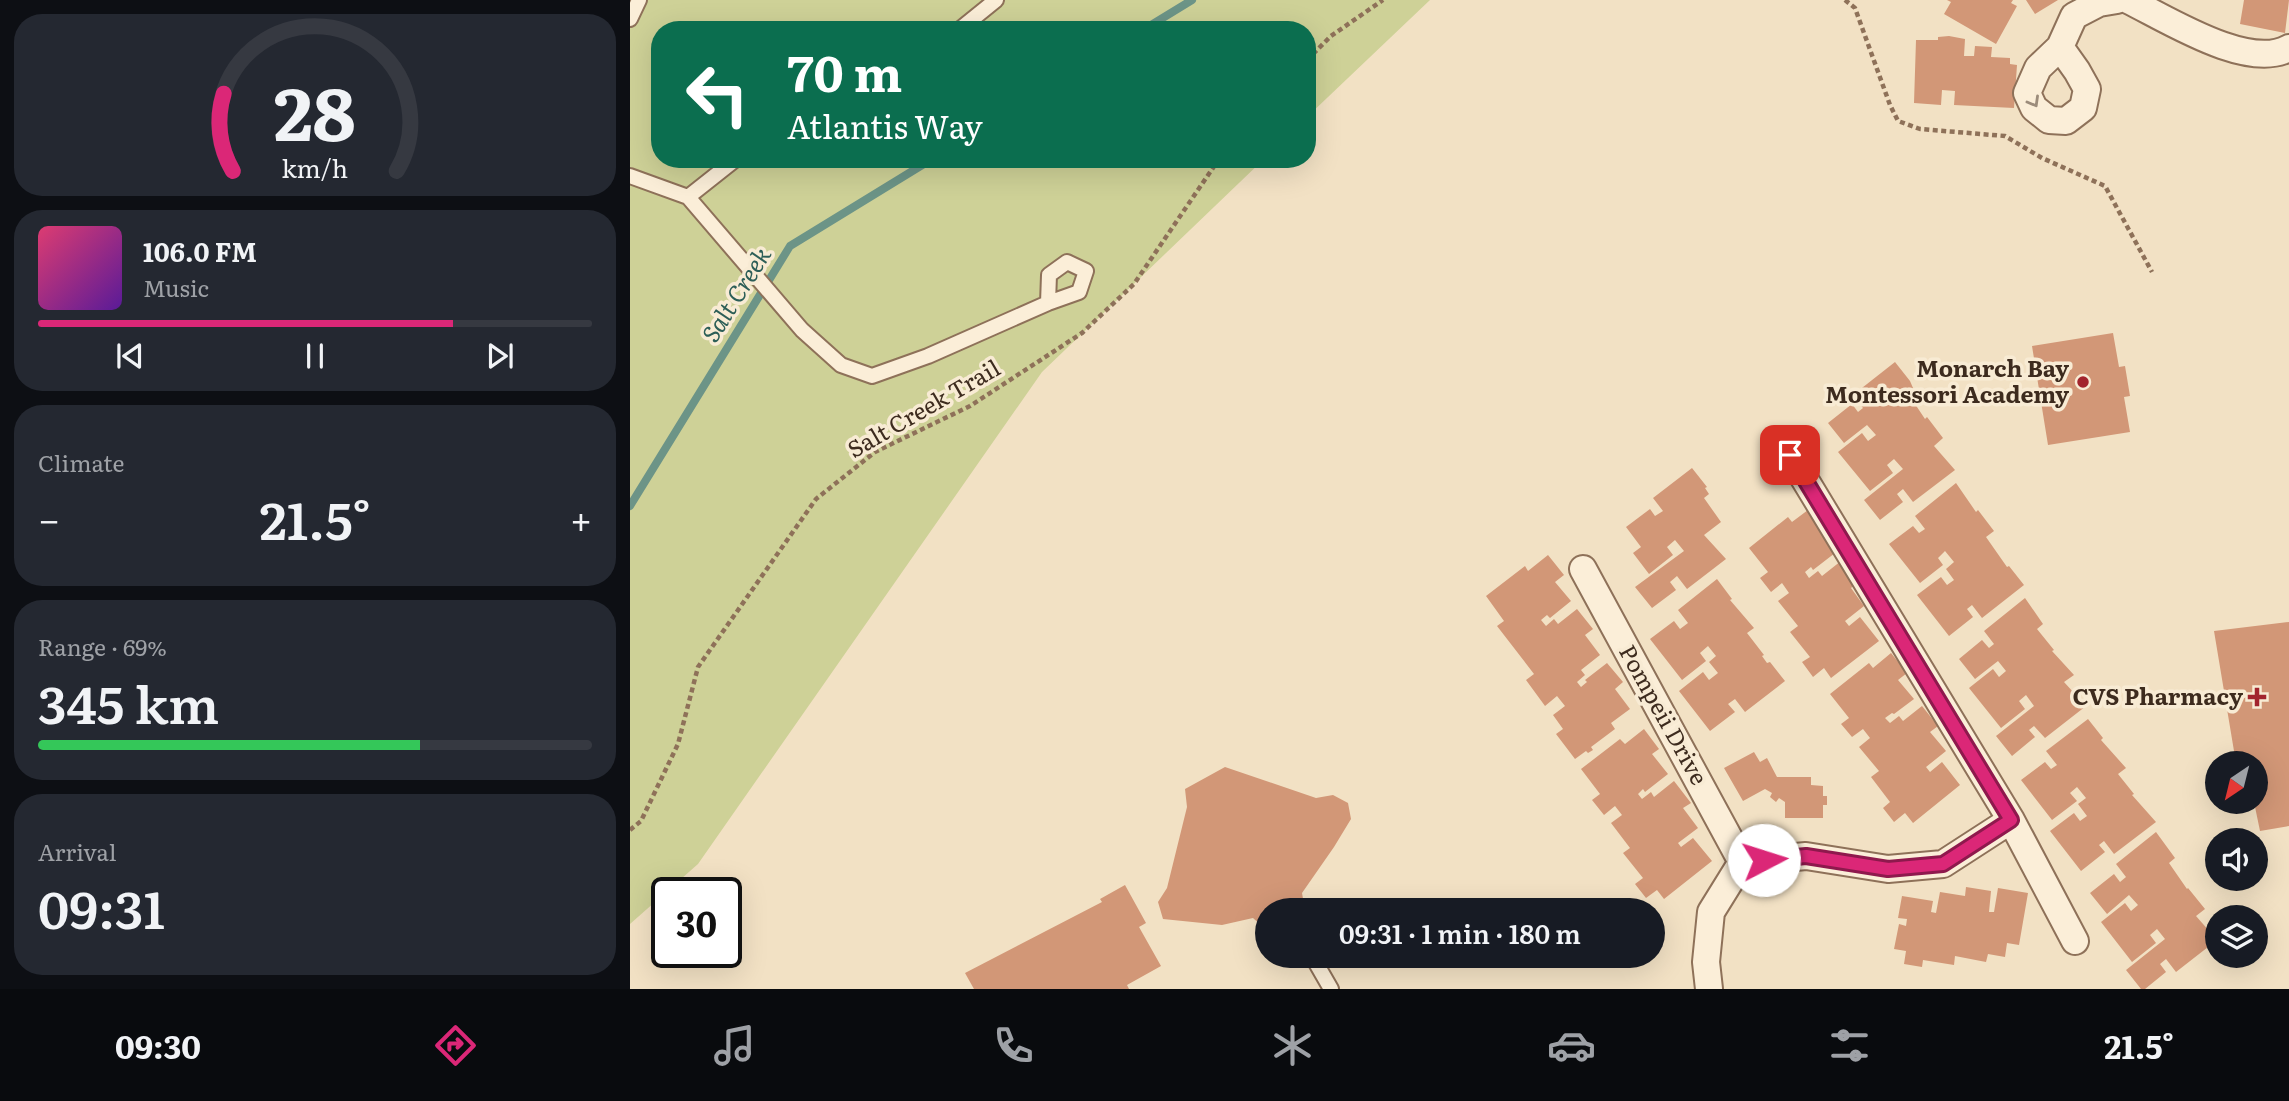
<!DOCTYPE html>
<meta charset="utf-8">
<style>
:root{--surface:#171b24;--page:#242831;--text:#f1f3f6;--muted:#9ea1a6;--line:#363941;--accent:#db2777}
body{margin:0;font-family:Literata,serif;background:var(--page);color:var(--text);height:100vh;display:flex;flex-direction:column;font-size:26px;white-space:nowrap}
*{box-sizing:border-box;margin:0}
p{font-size:23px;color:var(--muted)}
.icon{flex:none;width:38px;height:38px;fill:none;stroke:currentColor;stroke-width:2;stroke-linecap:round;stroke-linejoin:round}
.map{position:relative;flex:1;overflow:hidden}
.panel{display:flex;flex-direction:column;gap:14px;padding:14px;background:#0d0f14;width:630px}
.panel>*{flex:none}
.hud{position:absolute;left:21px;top:21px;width:665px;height:147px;border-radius:28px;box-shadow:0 7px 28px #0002;background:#0b6e4f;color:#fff;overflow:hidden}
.needle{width:46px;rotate:215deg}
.buttons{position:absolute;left:1575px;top:751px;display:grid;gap:14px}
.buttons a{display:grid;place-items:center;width:63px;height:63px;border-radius:50%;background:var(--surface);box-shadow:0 7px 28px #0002;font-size:35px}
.speed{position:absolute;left:21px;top:877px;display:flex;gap:14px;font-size:35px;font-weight:700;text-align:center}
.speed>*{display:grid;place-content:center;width:91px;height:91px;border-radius:50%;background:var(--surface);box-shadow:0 7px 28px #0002;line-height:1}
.speed .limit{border:4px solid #111;border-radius:10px;background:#fff;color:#111}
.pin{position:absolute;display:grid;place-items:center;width:60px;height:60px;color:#fff;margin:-30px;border-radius:14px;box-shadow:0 4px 10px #0006}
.me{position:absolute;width:77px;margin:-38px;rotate:85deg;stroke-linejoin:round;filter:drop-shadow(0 0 5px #0008)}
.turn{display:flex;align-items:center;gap:24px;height:147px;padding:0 21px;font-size:32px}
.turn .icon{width:91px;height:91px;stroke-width:2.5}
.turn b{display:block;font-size:49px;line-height:60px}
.big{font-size:52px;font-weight:600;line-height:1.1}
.panel .card{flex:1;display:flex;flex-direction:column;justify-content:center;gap:10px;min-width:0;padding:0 24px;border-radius:28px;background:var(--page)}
.panel .dial{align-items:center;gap:0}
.dial svg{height:182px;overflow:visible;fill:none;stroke:var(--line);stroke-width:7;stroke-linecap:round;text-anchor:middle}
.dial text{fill:var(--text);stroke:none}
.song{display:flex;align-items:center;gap:21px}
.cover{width:84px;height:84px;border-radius:10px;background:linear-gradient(135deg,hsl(340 70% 55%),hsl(270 70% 35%))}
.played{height:7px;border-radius:4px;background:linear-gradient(90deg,var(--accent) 75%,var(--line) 75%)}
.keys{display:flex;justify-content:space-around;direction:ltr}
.heat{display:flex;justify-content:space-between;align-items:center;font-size:38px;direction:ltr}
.charge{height:10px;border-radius:5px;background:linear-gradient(90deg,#34c759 69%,var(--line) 0)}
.trip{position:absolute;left:625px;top:898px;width:410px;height:70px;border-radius:35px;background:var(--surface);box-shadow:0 7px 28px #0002;font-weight:600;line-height:70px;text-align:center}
.tabs{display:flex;height:112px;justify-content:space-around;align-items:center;background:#090b0e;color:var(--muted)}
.tabs .icon{width:49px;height:49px}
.tabs .on{color:var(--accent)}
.tabs b{font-size:32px;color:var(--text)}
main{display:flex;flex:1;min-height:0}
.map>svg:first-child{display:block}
</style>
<main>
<section class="panel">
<div class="card dial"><svg viewBox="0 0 100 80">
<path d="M14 69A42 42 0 1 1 86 69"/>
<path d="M14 69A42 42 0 0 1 10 35" stroke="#db2777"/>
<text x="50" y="56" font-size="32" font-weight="700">28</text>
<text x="50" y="72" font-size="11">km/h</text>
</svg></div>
<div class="card">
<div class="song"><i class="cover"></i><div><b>106.0 FM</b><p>Music</p></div></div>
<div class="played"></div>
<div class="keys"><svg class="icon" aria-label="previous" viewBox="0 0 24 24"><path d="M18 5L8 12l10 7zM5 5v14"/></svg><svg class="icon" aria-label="pause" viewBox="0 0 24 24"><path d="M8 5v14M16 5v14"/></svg><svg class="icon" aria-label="next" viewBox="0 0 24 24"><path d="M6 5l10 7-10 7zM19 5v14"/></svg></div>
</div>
<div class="card"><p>Climate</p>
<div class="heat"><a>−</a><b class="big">21.5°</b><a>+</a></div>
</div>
<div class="card"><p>Range · 69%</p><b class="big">345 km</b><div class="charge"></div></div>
<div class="card"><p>Arrival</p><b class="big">09:31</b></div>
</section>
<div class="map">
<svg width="1659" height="989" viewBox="0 0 1659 989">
<rect width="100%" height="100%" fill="#f2e1c4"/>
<!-- green -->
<path fill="#ced197" d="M0 0H800L677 117V30H30V159H634L412 372 68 864 0 924Z"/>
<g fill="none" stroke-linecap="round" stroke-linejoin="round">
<!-- stream -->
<path stroke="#6c9487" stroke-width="8" d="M513 30 562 0
M0 506 160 246 302 159"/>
</g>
<!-- building -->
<path fill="#d29777" d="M1317 0H1383L1381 3 1387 6 1366 44 1314 14 1321 2Z
M1396 0H1428L1405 14Z
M1614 0H1659L1655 33 1610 24Z
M1319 36 1335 39 1334 56H1344L1345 46 1362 47 1361 57 1380 58V64L1387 65 1384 108 1324 105 1325 91 1312 90 1311 105 1284 103 1286 40H1308V37Z
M1483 333 1489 367 1495 366 1500 396 1494 397 1500 432 1418 445 1402 346Z
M1265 362 1280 381 1283 388 1277 392 1295 419 1297 417 1313 438 1304 446 1325 470 1283 502 1273 489 1267 494 1273 502 1250 520 1234 500 1273 469 1264 459 1257 465 1263 473 1240 491 1208 452 1232 433 1238 441 1246 435 1237 425 1214 443 1198 423 1222 404 1228 412 1233 408 1223 395Z
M1062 468 1077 487 1075 488 1079 494 1074 498 1091 522 1074 535 1096 559 1057 589 1047 576 1040 582 1046 590 1022 608 1005 587 1054 551 1045 540 1037 547 1043 555 1019 574 1003 553 1011 547 996 527 1020 509 1025 516 1033 511 1023 498Z
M1326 483 1346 512 1348 510 1364 531 1356 537 1377 567 1379 566 1394 585 1352 618 1342 605 1337 609 1343 617 1319 636 1287 595 1311 577 1317 585 1324 580 1316 569 1324 562 1315 551 1308 558 1313 565 1290 583 1259 544 1283 526 1289 533 1295 529 1285 516Z
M1182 507 1198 527 1190 533 1205 553 1183 570 1181 567 1175 572 1179 578 1188 571 1192 576 1211 561 1228 582 1221 588 1234 606 1215 621 1219 626 1230 617 1249 641 1201 678 1194 668 1183 677 1172 662 1180 657 1160 632 1168 626 1148 601 1159 593 1152 583 1141 592 1130 578 1138 572 1119 548 1158 517 1162 522Z
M918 555 934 575 925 582 941 601 920 618 917 615 911 620 916 626 924 619 928 624 947 609 963 629 955 635 970 655 951 670 955 675 947 682 951 687 957 682 955 680 977 663 993 682 985 689 1000 709 981 723 985 729 961 747 963 750 958 753 956 751 945 759 926 734 933 729 923 715 935 706 927 696 915 706 896 680 904 674 867 626 874 621 856 596 895 566 898 571Z
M1087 579 1102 599 1100 600 1124 628 1117 633 1134 655 1132 656 1137 663 1140 662 1155 681 1115 712 1105 699 1098 704 1105 712 1080 731 1049 691 1073 672 1079 680 1088 673 1079 662 1086 656 1078 646 1070 653 1076 661 1052 680 1020 639 1044 621 1050 629 1058 623 1048 610Z
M1395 598 1413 624 1407 629 1424 650 1422 651 1444 675 1434 682 1456 706 1415 738 1404 726 1399 730 1405 737 1382 756 1366 736 1404 706 1396 695 1389 701 1395 709 1371 728 1339 688 1363 669 1369 677 1376 671 1368 661 1345 679 1329 659 1352 640 1359 648 1364 644 1354 631Z
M1659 622V826L1630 831 1624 802 1626 763H1606L1584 631Z
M1261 653 1277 673 1268 680 1284 699 1264 714 1262 713 1255 718 1260 723 1269 716 1273 721 1292 706 1308 726 1300 732 1316 751 1296 767 1300 772 1312 762 1330 785 1283 823 1275 813 1264 822 1253 808 1260 802 1241 777 1249 771 1229 747 1240 738 1233 729 1222 737 1211 724 1219 718 1200 694 1239 663 1243 668Z
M1458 719 1473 738 1471 740 1496 768 1488 774 1504 794 1502 795 1526 822 1484 854 1474 841 1469 845 1475 852 1451 871 1420 831 1444 813 1450 821 1457 816 1448 804 1456 798 1447 787 1440 793 1447 801 1422 820 1391 780 1415 762 1421 769 1427 765 1416 751Z
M1014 729 1029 749 1022 754 1038 774 1015 792 1013 789 1008 794 1012 799 1021 792 1024 797 1044 781 1061 803 1053 808 1068 828 1048 843 1051 847 1063 838 1082 861 1034 899 1027 890 1016 898 1005 884 1013 878 993 853 1000 848 981 823 992 815 985 806 974 815 962 800 970 794 951 769 990 739 995 744Z
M1124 752 1130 762 1137 758 1147 777H1181V785L1193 786V796H1197V805H1193V818H1155V802L1149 798 1146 802 1140 797 1142 793 1135 789 1113 801 1094 768Z
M595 767 686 798 703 795 718 803 721 819 704 847 672 893 675 910H637V927L632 926 623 918 592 925 533 919 528 902 537 888 557 807 555 789Z
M1526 832 1545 858 1539 863 1557 889 1558 888 1575 909 1566 916 1587 940 1546 972 1536 959 1530 964 1536 972 1515 989H1511L1496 970 1535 939 1527 929 1520 935 1526 943 1502 962 1471 922 1495 903 1501 911 1508 905 1499 895 1477 914 1460 893 1484 874 1490 882 1496 877 1486 864Z
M495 885 516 923 509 927 531 966 497 985 499 989H344L335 973 472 902 470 899Z
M1336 887 1361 891 1359 912H1364L1368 888 1398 893 1389 945 1377 943 1375 957 1358 954 1356 962 1325 956 1324 965 1293 960 1292 967 1274 964 1276 951 1264 949 1269 924 1276 926 1277 919 1268 918 1272 896 1303 901 1301 912 1306 913 1310 892 1335 896Z"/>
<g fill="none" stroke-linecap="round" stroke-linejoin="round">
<defs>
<path id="lane" d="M0 19 9 0
M329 30 366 0
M0 176 58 197 172 330 211 365 242 376 298 356 418 303 449 292 456 271 437 262 419 275 418 303
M58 197 106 159
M682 956 701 989"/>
<path id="street" d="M1498 0C1537 19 1618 71 1659 48
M1430 47 1447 71 1457 89 1453 108 1436 121 1419 120 1404 108 1397 93 1408 68 1430 47 1444 16 1469 3 1487 0
M1160 455 1381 820 1445 941
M953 569 1112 862
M1112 862 1176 856 1258 869 1313 864 1381 820
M1079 989 1076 962 1081 912 1112 862"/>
</defs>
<!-- lane casing -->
<use href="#lane" stroke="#8e7159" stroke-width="18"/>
<!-- street casing -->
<use href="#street" stroke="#8e7159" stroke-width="30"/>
<!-- path -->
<path stroke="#8e7159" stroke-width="4.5" stroke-dasharray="5 3.5" stroke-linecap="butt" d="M1215 0 1225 8 1260 105 1268 121 1290 129 1375 136 1412 158 1475 186 1522 272
M677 60 701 36 753 0
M0 830 11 821 48 744 68 667 186 499 245 452 340 406 452 333 504 284 589 159"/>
<!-- lane -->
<use href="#lane" stroke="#fbeed8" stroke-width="14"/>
<!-- street -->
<use href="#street" stroke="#fbeed8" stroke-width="26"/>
</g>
<!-- one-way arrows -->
<defs><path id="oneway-chevron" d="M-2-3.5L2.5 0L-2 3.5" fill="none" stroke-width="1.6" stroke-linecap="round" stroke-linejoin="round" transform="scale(1.75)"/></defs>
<use stroke="#9c8c7b" href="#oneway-chevron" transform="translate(1404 102) rotate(60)"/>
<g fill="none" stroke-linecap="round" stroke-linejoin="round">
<defs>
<path id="route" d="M1134 860 1176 856 1258 869 1313 864 1381 820 1160 455"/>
</defs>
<!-- route casing -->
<use href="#route" stroke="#8e194d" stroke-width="18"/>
<!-- route -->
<use href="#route" stroke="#db2777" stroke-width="12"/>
</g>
<!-- markers -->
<g fill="#a2242d" stroke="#f8ebd4" stroke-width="2.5">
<circle cx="1453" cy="382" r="7"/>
<path d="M1623.5 686.5h7v7h7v7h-7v7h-7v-7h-7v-7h7z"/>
</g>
<g text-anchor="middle" stroke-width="7" stroke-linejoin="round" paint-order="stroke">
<!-- poi labels -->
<g font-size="23" font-weight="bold" fill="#3d2b1e" stroke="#f8ebd4" text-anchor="end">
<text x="1439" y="377">Monarch Bay<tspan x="1439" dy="26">Montessori Academy</tspan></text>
<text x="1613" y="705">CVS Pharmacy</text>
</g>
<!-- street labels -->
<g font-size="23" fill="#3d2b1e" stroke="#f8ebd4">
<text transform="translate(294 409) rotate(-30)" y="8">Salt Creek Trail</text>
<text transform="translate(1033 715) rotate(61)" y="8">Pompeii Drive</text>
</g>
<!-- water labels -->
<g font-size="24" font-style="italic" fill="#2c5e57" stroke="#f8ebd4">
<text transform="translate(107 295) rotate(-58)" y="8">Salt Creek</text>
</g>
</g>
</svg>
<div class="buttons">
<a><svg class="needle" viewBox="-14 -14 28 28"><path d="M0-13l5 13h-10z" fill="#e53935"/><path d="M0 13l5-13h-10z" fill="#9ea1a6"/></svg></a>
<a><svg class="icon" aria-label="sound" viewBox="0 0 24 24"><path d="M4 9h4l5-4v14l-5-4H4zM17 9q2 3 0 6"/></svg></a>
<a><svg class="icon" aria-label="layers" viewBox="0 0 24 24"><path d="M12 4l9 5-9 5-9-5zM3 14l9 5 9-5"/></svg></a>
</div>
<div class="speed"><div class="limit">30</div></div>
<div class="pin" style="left:1160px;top:455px;background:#d93025"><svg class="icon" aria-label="arrive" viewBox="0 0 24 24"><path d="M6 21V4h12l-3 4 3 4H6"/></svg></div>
<svg class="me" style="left:1134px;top:860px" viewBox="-20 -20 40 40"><circle r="19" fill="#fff"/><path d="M0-13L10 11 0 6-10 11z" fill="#db2777"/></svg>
<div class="trip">09:31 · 1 min · 180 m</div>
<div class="hud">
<div class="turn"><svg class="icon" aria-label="left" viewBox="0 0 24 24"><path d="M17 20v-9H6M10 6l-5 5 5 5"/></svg><div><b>70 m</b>Atlantis Way</div></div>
</div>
</div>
</main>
<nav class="tabs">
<b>09:30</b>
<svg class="icon on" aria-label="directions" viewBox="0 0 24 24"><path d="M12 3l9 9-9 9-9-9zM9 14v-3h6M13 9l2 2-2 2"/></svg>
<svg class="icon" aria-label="music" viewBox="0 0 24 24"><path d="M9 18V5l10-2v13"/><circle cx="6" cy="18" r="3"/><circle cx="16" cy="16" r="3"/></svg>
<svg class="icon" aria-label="phone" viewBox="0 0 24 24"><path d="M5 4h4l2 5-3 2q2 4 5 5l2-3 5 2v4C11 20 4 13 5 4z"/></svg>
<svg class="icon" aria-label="climate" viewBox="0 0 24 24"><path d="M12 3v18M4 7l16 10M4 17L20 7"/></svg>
<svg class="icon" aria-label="car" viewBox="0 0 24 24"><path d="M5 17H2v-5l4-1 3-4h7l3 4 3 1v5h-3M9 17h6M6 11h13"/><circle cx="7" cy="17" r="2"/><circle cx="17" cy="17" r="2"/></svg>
<svg class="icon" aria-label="filters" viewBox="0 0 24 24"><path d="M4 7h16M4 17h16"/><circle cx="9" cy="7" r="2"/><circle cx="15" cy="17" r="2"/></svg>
<b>21.5°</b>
</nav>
